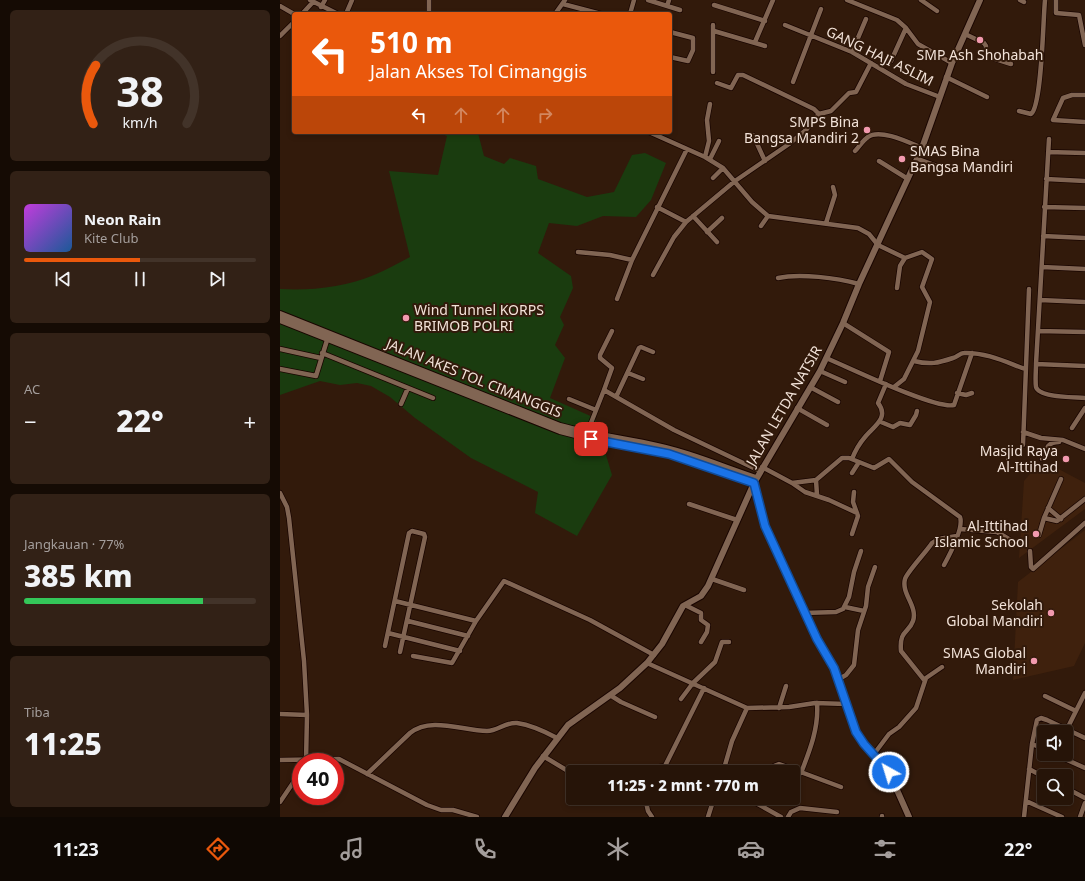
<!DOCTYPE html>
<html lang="id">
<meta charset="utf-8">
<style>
:root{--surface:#261408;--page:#322116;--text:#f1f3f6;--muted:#a49e9c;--line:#423329;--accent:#ea580c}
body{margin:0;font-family:"Noto Sans",sans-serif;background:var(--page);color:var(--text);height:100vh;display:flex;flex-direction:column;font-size:15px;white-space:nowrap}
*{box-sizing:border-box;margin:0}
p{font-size:13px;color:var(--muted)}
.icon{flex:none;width:22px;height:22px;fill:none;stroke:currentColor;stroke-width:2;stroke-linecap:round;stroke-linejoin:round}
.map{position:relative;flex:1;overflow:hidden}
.panel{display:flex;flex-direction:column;gap:10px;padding:10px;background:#150b04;width:280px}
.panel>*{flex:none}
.top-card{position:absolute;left:12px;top:12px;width:380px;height:122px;border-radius:4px;box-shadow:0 2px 6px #0003,0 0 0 1px var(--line);background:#ea580c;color:#fff;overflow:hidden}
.tools{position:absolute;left:757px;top:725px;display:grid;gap:8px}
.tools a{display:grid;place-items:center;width:36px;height:36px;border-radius:4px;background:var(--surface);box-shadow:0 2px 6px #0003,0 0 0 1px var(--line);font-size:20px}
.speed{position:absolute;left:12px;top:753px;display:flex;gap:8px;font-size:20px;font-weight:700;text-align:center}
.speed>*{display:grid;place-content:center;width:52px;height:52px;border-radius:50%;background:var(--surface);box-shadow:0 2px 6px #0003,0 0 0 1px var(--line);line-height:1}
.speed .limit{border:6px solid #d22;background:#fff;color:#111}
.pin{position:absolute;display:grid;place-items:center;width:34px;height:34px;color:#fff;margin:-17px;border-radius:8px;box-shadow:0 2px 6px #0006}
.me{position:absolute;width:44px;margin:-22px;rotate:321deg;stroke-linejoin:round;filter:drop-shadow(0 0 3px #0008)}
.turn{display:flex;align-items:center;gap:14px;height:84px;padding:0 12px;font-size:18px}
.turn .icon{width:52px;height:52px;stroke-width:2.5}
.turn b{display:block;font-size:28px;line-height:34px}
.lanes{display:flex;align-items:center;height:38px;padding:0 12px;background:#0003;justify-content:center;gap:20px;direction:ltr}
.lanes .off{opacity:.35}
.big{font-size:30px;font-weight:800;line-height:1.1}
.panel .tile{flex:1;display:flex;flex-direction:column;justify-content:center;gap:6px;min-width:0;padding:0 14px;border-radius:6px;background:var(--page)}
.panel .dial{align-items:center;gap:0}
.dial svg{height:104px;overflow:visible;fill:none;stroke:var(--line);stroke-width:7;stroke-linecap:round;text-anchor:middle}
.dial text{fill:var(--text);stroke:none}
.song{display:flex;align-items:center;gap:12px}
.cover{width:48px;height:48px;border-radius:6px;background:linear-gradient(135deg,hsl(290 70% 55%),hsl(210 70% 35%))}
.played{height:4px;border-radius:2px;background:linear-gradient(90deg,var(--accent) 50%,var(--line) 50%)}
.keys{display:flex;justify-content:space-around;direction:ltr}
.heat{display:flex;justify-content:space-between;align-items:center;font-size:22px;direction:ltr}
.charge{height:6px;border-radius:3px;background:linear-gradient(90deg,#34c759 77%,var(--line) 0)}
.trip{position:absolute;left:286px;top:765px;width:234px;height:40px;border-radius:4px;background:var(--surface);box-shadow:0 2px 6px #0003,0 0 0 1px var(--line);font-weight:800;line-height:40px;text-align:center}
.dock{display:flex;height:64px;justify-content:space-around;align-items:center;background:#0f0803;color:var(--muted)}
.dock .icon{width:28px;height:28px}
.dock .current{color:var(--accent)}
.dock b{font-size:18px;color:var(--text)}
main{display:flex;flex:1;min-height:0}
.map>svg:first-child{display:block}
</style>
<main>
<section class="panel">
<div class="tile dial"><svg viewBox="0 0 100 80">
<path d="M14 69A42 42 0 1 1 86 69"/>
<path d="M14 69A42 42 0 0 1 16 24" stroke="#ea580c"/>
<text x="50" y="56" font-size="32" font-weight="700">38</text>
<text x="50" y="72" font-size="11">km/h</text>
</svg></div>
<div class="tile">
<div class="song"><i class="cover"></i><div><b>Neon Rain</b><p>Kite Club</p></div></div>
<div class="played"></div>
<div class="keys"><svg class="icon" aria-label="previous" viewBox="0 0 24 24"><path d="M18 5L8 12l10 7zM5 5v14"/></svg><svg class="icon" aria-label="pause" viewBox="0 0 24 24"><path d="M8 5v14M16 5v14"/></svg><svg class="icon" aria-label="next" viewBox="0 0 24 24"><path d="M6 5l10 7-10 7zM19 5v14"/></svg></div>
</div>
<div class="tile"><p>AC</p>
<div class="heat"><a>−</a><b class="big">22°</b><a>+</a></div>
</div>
<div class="tile"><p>Jangkauan · 77%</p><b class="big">385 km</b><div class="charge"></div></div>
<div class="tile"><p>Tiba</p><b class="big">11:25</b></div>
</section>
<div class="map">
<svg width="805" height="817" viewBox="0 0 805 817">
<rect width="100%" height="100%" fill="#321a0b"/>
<!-- built -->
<path fill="#3f210d" d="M771 465 805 483V509L739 558 744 481 750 474Z
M805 530V643L794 666 733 680 738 582Z"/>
<!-- green -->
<path fill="#1a3c0f" d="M156 132H196L198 133 204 156 224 164 230 158 256 166 258 179 307 197 334 192 352 155 365 153 386 163 371 200 356 217 323 216 297 226 269 223 258 253 291 276 293 288 280 317 284 325 275 345 285 358 270 398 315 418 332 475 297 536 255 513 258 492 191 458 135 418 110 397 91 386 77 383 60 385 40 381 0 395V289C30 291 66 287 94 275 106 270 118 263 130 257L109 171 158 175 167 136Z"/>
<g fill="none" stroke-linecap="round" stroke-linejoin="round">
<defs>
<path id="street" d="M30 0 58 14
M368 0 400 10
M567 0 617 20 626 28 638 44 672 63
M641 0 657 11
M740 0 744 2
M776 0V13L799 15 805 45
M283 4 321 14
M434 5 485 21
M0 6 14 14
M387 6 389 0
M41 7 45 0
M22 14 33 2
M66 14 72 0
M149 14V0
M275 14 285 0
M350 14 354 0
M505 25 572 52 626 84 660 97
M434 31 485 46
M390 32 413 38V50L408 61 390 57
M685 34 704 43 706 46V56L731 64
M0 36 14 22
M475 42 493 0
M572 52 586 19
M611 61 626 28
M433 72V25
M666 77 707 97
M513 82 541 9
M805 95H792L783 98 773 120 805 122
M739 111 751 114C762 106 763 19 765 0
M539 114 551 111 569 93 576 92 591 63
M369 132 425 157 443 168 472 202 488 216 578 228 589 234 598 245 625 258 642 252 652 259 642 287 650 302 638 351 624 379 614 387
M473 135 485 161
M769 139 756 364C756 371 755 380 756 387 759 398 795 397 805 398
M575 151C579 147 583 140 588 137 600 128 630 143 642 148
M768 152 805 153
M425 157 429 141 427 120 430 104
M430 159 439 141
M638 159 671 171
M599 161 628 179
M433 178 443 168
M766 179 805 181
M377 207 406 222
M764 207 805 208
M413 216 437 242
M546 223 555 195 553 187
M481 226 488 216
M427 232 442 218
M763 236 805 238
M298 252 330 255 352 260 407 149
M762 267 805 269
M373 275 394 237 406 222 455 181 509 144 526 130 539 114 534 109 463 75H458L451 88 437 83
M498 278C520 273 557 278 579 284
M617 288 620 266 625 258
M337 299 352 260
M760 300 805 302
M563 323 609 352 600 381
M758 331 805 332
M0 349 41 358
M42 353 153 398
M546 358C568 367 656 410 674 405L692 353
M634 361C650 365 658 363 673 358 677 357 680 353 684 353 705 352 726 362 745 369
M756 364 805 366
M0 369 36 376 48 337
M540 371 565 382
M348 373 363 379
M530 387 558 402
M324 390 332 368 320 358V355L332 331
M677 393 686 395 692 393
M336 397 359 348 361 347 373 352
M289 399 316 410
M121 404 128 388
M517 408 547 425
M601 422 613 427 620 423 630 425 636 415 637 411
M792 428 805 408
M743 432 761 438 783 440 805 449
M307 433 324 390 394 430 480 471
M743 445 749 289
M572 459C575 451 579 444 585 437 593 427 610 418 598 403L606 384
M762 459C766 449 767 442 779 442
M482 467 512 483 525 492 549 500 577 513
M572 473 579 462
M781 479 764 518 777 521 805 499
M512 483 536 480
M0 493 7 507 9 518 24 661 27 715 26 762
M537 495 536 480 562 458H569L594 468 609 459 632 482 680 517C684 528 670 554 664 565
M409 504 457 520
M768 508 781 519
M680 529 717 532 739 545
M572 534 578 516 573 502 574 492
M759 535 764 518
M750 551 751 567 753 569 805 523
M432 579 464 590
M115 601 196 621
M405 605 421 613V620L428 625 427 632 421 642
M565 607 584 611
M524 613 556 612 563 609 569 597 574 572 581 551
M128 621 188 636
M108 633 180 651
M105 646 129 533 132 531 144 534 145 537 120 652
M133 656 172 663 196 621 224 581 310 620 374 655
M367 663 467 708 509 707 535 703 566 704
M559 679 566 675 574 665 578 630 586 606 588 587 595 567
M645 681 621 651C619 630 629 633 633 621 638 606 621 594 625 579 627 572 647 551 652 543L658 539 677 536
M330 695 341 702 375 717
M765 696 796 711
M401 699 413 683 435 662 442 642H449
M499 708 506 686
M0 714 27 715
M787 729 805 693
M752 744 764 749
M594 754 609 734 619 727 636 708 646 678 662 667
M774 754 805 768
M263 756 293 774
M0 760 59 759 147 805 161 810H173L197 817
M444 766 462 772
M749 769 764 777
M374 772 379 767 385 766 424 688
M443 772 452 741 467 708
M473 772 475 769 484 772
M492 772 494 766 499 764 561 787
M521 773C530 750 539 727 537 703
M87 774 130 733C151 716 183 731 207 731 218 731 225 722 237 723 251 725 264 731 277 738
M786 788 805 798
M365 798 368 811 372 817
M467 798 501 817
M746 801 782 817
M0 802 21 771
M602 816V817
M428 817 434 798
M508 817 511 812 520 808 557 812
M744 817 752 744 757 720 761 718 767 720 805 738
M800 817 805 803"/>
<path id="secondary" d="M0 314 280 426C309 434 339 438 368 444 405 451 440 466 476 478
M0 320 280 431 311 439 389 454 474 483
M474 483 485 526 537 639 554 668 576 731 584 744 609 772 629 817
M225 817 255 768 288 725 340 688 367 663 382 644 403 606 421 596 428 586 474 483 540 371 563 323 579 284 642 148 672 63 700 0"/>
</defs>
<!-- street casing -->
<use href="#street" stroke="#190500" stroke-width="6"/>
<!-- secondary casing -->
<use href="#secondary" stroke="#190500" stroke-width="8"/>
<!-- street -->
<use href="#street" stroke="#816553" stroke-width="4.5"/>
<!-- secondary -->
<use href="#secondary" stroke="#816553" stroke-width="6"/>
</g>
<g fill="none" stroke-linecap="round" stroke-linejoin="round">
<defs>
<path id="route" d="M311 439 389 454 474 483 485 526 537 639 554 668 576 732 584 744 609 772"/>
</defs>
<!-- route casing -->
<use href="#route" stroke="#114b97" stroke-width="10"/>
<!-- route -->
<use href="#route" stroke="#1a73e8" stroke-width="7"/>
</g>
<!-- markers -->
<g fill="#f29aaf" stroke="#321a0b" stroke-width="1.5">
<circle cx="700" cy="40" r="4"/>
<circle cx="587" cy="130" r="4"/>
<circle cx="622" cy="159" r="4"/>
<circle cx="126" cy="318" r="4"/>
<circle cx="786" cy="459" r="4"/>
<circle cx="756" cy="534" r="4"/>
<circle cx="771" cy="613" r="4"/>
<circle cx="754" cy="661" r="4"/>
</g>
<g text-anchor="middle" stroke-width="4" stroke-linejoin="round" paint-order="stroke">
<!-- poi labels -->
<g font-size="14" fill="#f2e2d8" stroke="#321a0b" text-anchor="end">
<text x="700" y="60" text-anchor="middle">SMP Ash Shohabah</text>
<text x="579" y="127">SMPS Bina<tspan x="579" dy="16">Bangsa Mandiri 2</tspan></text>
<text x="630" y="156" text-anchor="start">SMAS Bina<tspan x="630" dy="16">Bangsa Mandiri</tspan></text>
<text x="134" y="315" text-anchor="start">Wind Tunnel KORPS<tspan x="134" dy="16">BRIMOB POLRI</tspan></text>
<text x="778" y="456">Masjid Raya<tspan x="778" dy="16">Al-Ittihad</tspan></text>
<text x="748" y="531">Al-Ittihad<tspan x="748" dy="16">Islamic School</tspan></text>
<text x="763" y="610">Sekolah<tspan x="763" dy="16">Global Mandiri</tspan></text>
<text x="746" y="658">SMAS Global<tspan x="746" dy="16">Mandiri</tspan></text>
</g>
<!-- street labels -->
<g font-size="14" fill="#f2e2d8" stroke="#321a0b">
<text transform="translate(600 56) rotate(26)" y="5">GANG HAJI ASLIM</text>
<text transform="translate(194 378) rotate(22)" y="5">JALAN AKES TOL CIMANGGIS</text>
<text transform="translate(504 406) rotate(-60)" y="5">JALAN LETDA NATSIR</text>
</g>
</g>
</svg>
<div class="tools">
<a><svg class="icon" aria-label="sound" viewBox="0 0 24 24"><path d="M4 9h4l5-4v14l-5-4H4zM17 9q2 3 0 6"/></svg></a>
<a><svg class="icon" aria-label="search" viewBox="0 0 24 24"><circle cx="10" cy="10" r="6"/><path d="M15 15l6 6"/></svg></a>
</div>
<div class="speed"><div class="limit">40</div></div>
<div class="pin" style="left:311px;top:439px;background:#d93025"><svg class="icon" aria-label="arrive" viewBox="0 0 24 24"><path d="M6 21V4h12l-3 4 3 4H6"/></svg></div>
<svg class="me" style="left:609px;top:772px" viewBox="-20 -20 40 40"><circle r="17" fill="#1a73e8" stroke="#fff" stroke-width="3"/><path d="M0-11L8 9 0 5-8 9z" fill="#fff"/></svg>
<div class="trip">11:25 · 2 mnt · 770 m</div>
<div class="top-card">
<div class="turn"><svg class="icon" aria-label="left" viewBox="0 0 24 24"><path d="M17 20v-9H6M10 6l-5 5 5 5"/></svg><div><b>510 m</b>Jalan Akses Tol Cimanggis</div></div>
<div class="lanes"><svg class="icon" aria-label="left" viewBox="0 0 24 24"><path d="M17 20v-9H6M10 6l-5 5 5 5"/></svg><svg class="icon off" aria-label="ahead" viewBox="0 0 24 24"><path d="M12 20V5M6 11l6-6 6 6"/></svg><svg class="icon off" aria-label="ahead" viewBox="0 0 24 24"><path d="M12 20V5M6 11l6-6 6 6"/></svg><svg class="icon off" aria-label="right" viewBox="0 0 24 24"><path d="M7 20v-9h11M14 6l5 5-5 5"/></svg></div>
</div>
</div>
</main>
<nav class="dock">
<b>11:23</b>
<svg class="icon current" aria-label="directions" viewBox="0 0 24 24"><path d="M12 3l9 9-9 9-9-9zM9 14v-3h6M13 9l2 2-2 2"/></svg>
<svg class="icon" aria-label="music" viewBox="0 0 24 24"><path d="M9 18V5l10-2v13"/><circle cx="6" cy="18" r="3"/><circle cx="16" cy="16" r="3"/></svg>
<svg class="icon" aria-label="phone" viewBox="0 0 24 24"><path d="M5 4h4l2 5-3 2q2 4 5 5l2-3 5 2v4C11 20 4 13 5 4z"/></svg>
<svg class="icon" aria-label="climate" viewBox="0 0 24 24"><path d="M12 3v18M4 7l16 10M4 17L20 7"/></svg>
<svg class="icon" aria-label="car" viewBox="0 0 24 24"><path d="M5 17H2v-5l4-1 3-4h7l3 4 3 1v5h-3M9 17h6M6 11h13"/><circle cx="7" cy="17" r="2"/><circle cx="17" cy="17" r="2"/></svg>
<svg class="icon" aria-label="filters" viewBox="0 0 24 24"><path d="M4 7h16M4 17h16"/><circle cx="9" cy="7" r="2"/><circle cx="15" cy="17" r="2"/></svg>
<b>22°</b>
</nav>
